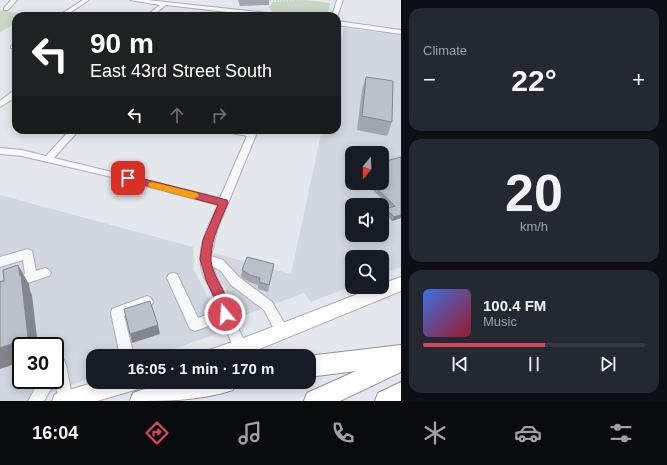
<!DOCTYPE html>
<meta charset="utf-8">
<style>
:root{--surface:#171b24;--page:#242831;--text:#f1f3f6;--muted:#9ea1a6;--line:#363941;--accent:#d1495b}
body{margin:0;font-family:Arial,sans-serif;background:var(--page);color:var(--text);height:100vh;display:flex;flex-direction:column;font-size:15px;white-space:nowrap}
*{box-sizing:border-box;margin:0}
p{font-size:13px;color:var(--muted)}
.icon{flex:none;width:22px;height:22px;fill:none;stroke:currentColor;stroke-width:2;stroke-linecap:round;stroke-linejoin:round}
.map{position:relative;flex:1;overflow:hidden}
.sheet{display:flex;flex-direction:column;gap:8px;padding:8px;background:#0d0f14;width:266px}
.sheet>*{flex:none}
.guide{position:absolute;left:12px;top:12px;width:329px;height:122px;border-radius:12px;box-shadow:0 2px 10px #0003;background:#202124;color:#fff;overflow:hidden}
.needle{width:26px;rotate:199deg}
.tools{position:absolute;left:345px;top:146px;display:grid;gap:8px}
.tools a{display:grid;place-items:center;width:44px;height:44px;border-radius:8px;background:var(--surface);box-shadow:0 2px 10px #0003;font-size:20px}
.speed{position:absolute;left:12px;top:337px;display:flex;gap:8px;font-size:20px;font-weight:700;text-align:center}
.speed>*{display:grid;place-content:center;width:52px;height:52px;border-radius:50%;background:var(--surface);box-shadow:0 2px 10px #0003;line-height:1}
.speed .limit{border:2px solid #111;border-radius:6px;background:#fff;color:#111}
.pin{position:absolute;display:grid;place-items:center;width:34px;height:34px;color:#fff;margin:-17px;border-radius:8px;box-shadow:0 2px 6px #0006}
.me{position:absolute;width:44px;margin:-22px;rotate:342deg;stroke-linejoin:round;filter:drop-shadow(0 0 3px #0008)}
.turn{display:flex;align-items:center;gap:14px;height:84px;padding:0 12px;font-size:18px}
.turn .icon{width:52px;height:52px;stroke-width:2.5}
.turn b{display:block;font-size:28px;line-height:34px}
.lanes{display:flex;align-items:center;height:38px;padding:0 12px;background:#0003;justify-content:center;gap:20px;direction:ltr}
.lanes .off{opacity:.35}
.big{font-size:30px;font-weight:600;line-height:1.1}
.sheet .card{flex:1;display:flex;flex-direction:column;justify-content:center;gap:6px;min-width:0;padding:0 14px;border-radius:12px;background:var(--page)}
.sheet .dial{align-items:center;gap:0}
.dial b{font-size:52px;line-height:1}
.song{display:flex;align-items:center;gap:12px}
.cover{width:48px;height:48px;border-radius:6px;background:linear-gradient(135deg,hsl(220 70% 55%),hsl(350 70% 35%))}
.played{height:4px;border-radius:2px;background:linear-gradient(90deg,var(--accent) 55%,var(--line) 55%)}
.keys{display:flex;justify-content:space-around;direction:ltr}
.heat{display:flex;justify-content:space-between;align-items:center;font-size:22px;direction:ltr}
.trip{position:absolute;left:86px;top:349px;width:230px;height:40px;border-radius:12px;background:var(--surface);box-shadow:0 2px 10px #0003;font-weight:600;line-height:40px;text-align:center}
.tabs{display:flex;height:64px;justify-content:space-around;align-items:center;background:#090b0e;color:var(--muted)}
.tabs .icon{width:28px;height:28px}
.tabs .on{color:var(--accent)}
.tabs b{font-size:18px;color:var(--text)}
main{display:flex;flex:1;min-height:0}
.map>svg:first-child{display:block}
</style>
<main>
<div class="map">
<svg width="401" height="401" viewBox="0 0 401 401">
<rect width="100%" height="100%" fill="#e4e7ec"/>
<!-- built -->
<path fill="#d2d6de" fill-rule="evenodd" d="M344 28 401 35V267L382 274V257H352V286L311 302 304 293 240 317 215 269 214 253 291 274 322 130H337V59ZM352 153H382V183H352ZM352 205H382V235H352Z
M0 195 193 247 194 270 225 331 154 356H93V377L26 401H0ZM21 346H55V380H21Z"/>
<!-- green -->
<path fill="#c9d6c5" d="M306 0 330 3 327 16H301L272 12 269 7 271 5 272 2Z
M0 10 29 15 16 16V23L0 32Z"/>
<g fill="none" stroke-linecap="round" stroke-linejoin="round">
<defs>
<path id="minor" d="M11 0H17L8 10H4V8Z
M83 0H89L65 16H58Z
M130 0H147L277 14 280 16H262L166 5 152 16H146L160 5Z
M337 0H343L337 17 332 16Z
M337 21 401 30V34L337 25Z
M16 43V48H11V46Z
M13 91H16V97L0 107V101Z
M70 130H79L54 158 220 198 247 136 227 132 226 130H258L217 230 211 256 223 260 239 277 272 302 289 331 287 335 282 337 277 335 264 310 231 285 221 271 212 266 231 308V314L248 348 246 353 241 355 236 353 222 321 195 331 190 329 167 278 169 274 173 273 177 274 198 318 219 310C218 300 210 288 205 279 193 253 207 229 218 205L116 178 22 156 0 154V148L22 150 46 156Z
M28 249 32 251 36 271 45 268 49 270 51 273 49 276 0 292V282L25 274 23 260 0 267V257Z
M147 296 151 298 153 302 151 306 124 316 134 356H120L111 313 112 309Z
M59 358 64 360 66 365 73 401H59L55 382 44 401H28L40 380H55V360Z"/>
<path id="major" d="M401 277V291L247 354 242 356H206L209 350 241 339 376 287H382V284Z
M96 382H140L138 389 97 401H52L55 394Z"/>
<path id="highway" d="M401 345V372L340 401H304L307 393 356 371 309 377V356H308Z
M176 382H236L233 390C200 401 165 401 130 401L133 393 141 390Z
M401 382V401H375L378 393Z"/>
</defs>
<!-- minor casing -->
<use href="#minor" stroke="#a9aeb7" stroke-width="2"/>
<!-- major casing -->
<use href="#major" stroke="#a3abb8" stroke-width="2"/>
<!-- highway casing -->
<use href="#highway" stroke="#8b94a3" stroke-width="2"/>
<!-- path -->
<path stroke="#c2c5cb" stroke-width="1" stroke-dasharray="1.5 1.5" stroke-linecap="butt" d="M269 6 268 3 270 1 301 0"/>
<!-- minor -->
<use href="#minor" fill="#f7f8fa" fill-rule="evenodd"/>
<!-- major -->
<use href="#major" fill="#fff" fill-rule="evenodd"/>
<!-- highway -->
<use href="#highway" fill="#fff" fill-rule="evenodd"/>
</g>
<!-- wall -->
<path fill="#a1a5ae" d="M238 0H269V5L240 6Z
M366 77 392 122 387 136 357 130 362 90Z
M401 157V218L392 221 384 213 386 209 391 208 366 183H382Z
M274 264 268 292 258 289V285L249 282 241 277 242 270Z"/>
<!-- shaded-wall -->
<path fill="#83868d" d="M401 215V218L392 221 394 217Z
M18 265 29 284 30 291 32 295 38 346H21V362L0 369V348L20 276Z
M158 325 160 334 132 343 130 334Z"/>
<!-- building -->
<path fill="#bbc0ca" stroke="#83868d" d="M366 77 393 81 392 122 362 116Z
M401 157V215L394 217 386 209 395 206 371 183H382V162Z
M247 257 274 264 269 285 259 282 260 278 250 275 242 270Z
M18 265 20 276 21 275 28 338 0 348V282L4 281 3 270Z
M150 301 158 325 130 334 124 309Z"/>
<!-- route -->
<path fill="#d1495b" stroke="#882f3b" d="M128 175 227 200 228 203C221 220 211 239 211 258 210 276 236 303 229 318L225 320 221 318 219 308 206 280 200 259 203 240 218 205 125 180 123 178Z"/>
<!-- slow -->
<path fill="#f59e0b" d="M152 182 197 193 199 196 194 199 149 187 148 185 149 183Z"/>
</svg>
<div class="tools">
<a><svg class="needle" viewBox="-14 -14 28 28"><path d="M0-13l5 13h-10z" fill="#e53935"/><path d="M0 13l5-13h-10z" fill="#9ea1a6"/></svg></a>
<a><svg class="icon" aria-label="sound" viewBox="0 0 24 24"><path d="M4 9h4l5-4v14l-5-4H4zM17 9q2 3 0 6"/></svg></a>
<a><svg class="icon" aria-label="search" viewBox="0 0 24 24"><circle cx="10" cy="10" r="6"/><path d="M15 15l6 6"/></svg></a>
</div>
<div class="speed"><div class="limit">30</div></div>
<div class="pin" style="left:128px;top:178px;background:#d93025"><svg class="icon" aria-label="arrive" viewBox="0 0 24 24"><path d="M6 21V4h12l-3 4 3 4H6"/></svg></div>
<svg class="me" style="left:225px;top:314px" viewBox="-20 -20 40 40"><circle r="17" fill="#d1495b" stroke="#fff" stroke-width="3"/><path d="M0-11L8 9 0 5-8 9z" fill="#fff"/></svg>
<div class="trip">16:05 · 1 min · 170 m</div>
<div class="guide">
<div class="turn"><svg class="icon" aria-label="left" viewBox="0 0 24 24"><path d="M17 20v-9H6M10 6l-5 5 5 5"/></svg><div><b>90 m</b>East 43rd Street South</div></div>
<div class="lanes"><svg class="icon" aria-label="left" viewBox="0 0 24 24"><path d="M17 20v-9H6M10 6l-5 5 5 5"/></svg><svg class="icon off" aria-label="ahead" viewBox="0 0 24 24"><path d="M12 20V5M6 11l6-6 6 6"/></svg><svg class="icon off" aria-label="right" viewBox="0 0 24 24"><path d="M7 20v-9h11M14 6l5 5-5 5"/></svg></div>
</div>
</div>
<section class="sheet">
<div class="card"><p>Climate</p>
<div class="heat"><a>−</a><b class="big">22°</b><a>+</a></div>
</div>
<div class="card dial"><b>20</b><p>km/h</p></div>
<div class="card">
<div class="song"><i class="cover"></i><div><b>100.4 FM</b><p>Music</p></div></div>
<div class="played"></div>
<div class="keys"><svg class="icon" aria-label="previous" viewBox="0 0 24 24"><path d="M18 5L8 12l10 7zM5 5v14"/></svg><svg class="icon" aria-label="pause" viewBox="0 0 24 24"><path d="M8 5v14M16 5v14"/></svg><svg class="icon" aria-label="next" viewBox="0 0 24 24"><path d="M6 5l10 7-10 7zM19 5v14"/></svg></div>
</div>
</section>
</main>
<nav class="tabs">
<b>16:04</b>
<svg class="icon on" aria-label="directions" viewBox="0 0 24 24"><path d="M12 3l9 9-9 9-9-9zM9 14v-3h6M13 9l2 2-2 2"/></svg>
<svg class="icon" aria-label="music" viewBox="0 0 24 24"><path d="M9 18V5l10-2v13"/><circle cx="6" cy="18" r="3"/><circle cx="16" cy="16" r="3"/></svg>
<svg class="icon" aria-label="phone" viewBox="0 0 24 24"><path d="M5 4h4l2 5-3 2q2 4 5 5l2-3 5 2v4C11 20 4 13 5 4z"/></svg>
<svg class="icon" aria-label="climate" viewBox="0 0 24 24"><path d="M12 3v18M4 7l16 10M4 17L20 7"/></svg>
<svg class="icon" aria-label="car" viewBox="0 0 24 24"><path d="M5 17H2v-5l4-1 3-4h7l3 4 3 1v5h-3M9 17h6M6 11h13"/><circle cx="7" cy="17" r="2"/><circle cx="17" cy="17" r="2"/></svg>
<svg class="icon" aria-label="filters" viewBox="0 0 24 24"><path d="M4 7h16M4 17h16"/><circle cx="9" cy="7" r="2"/><circle cx="15" cy="17" r="2"/></svg>
</nav>
